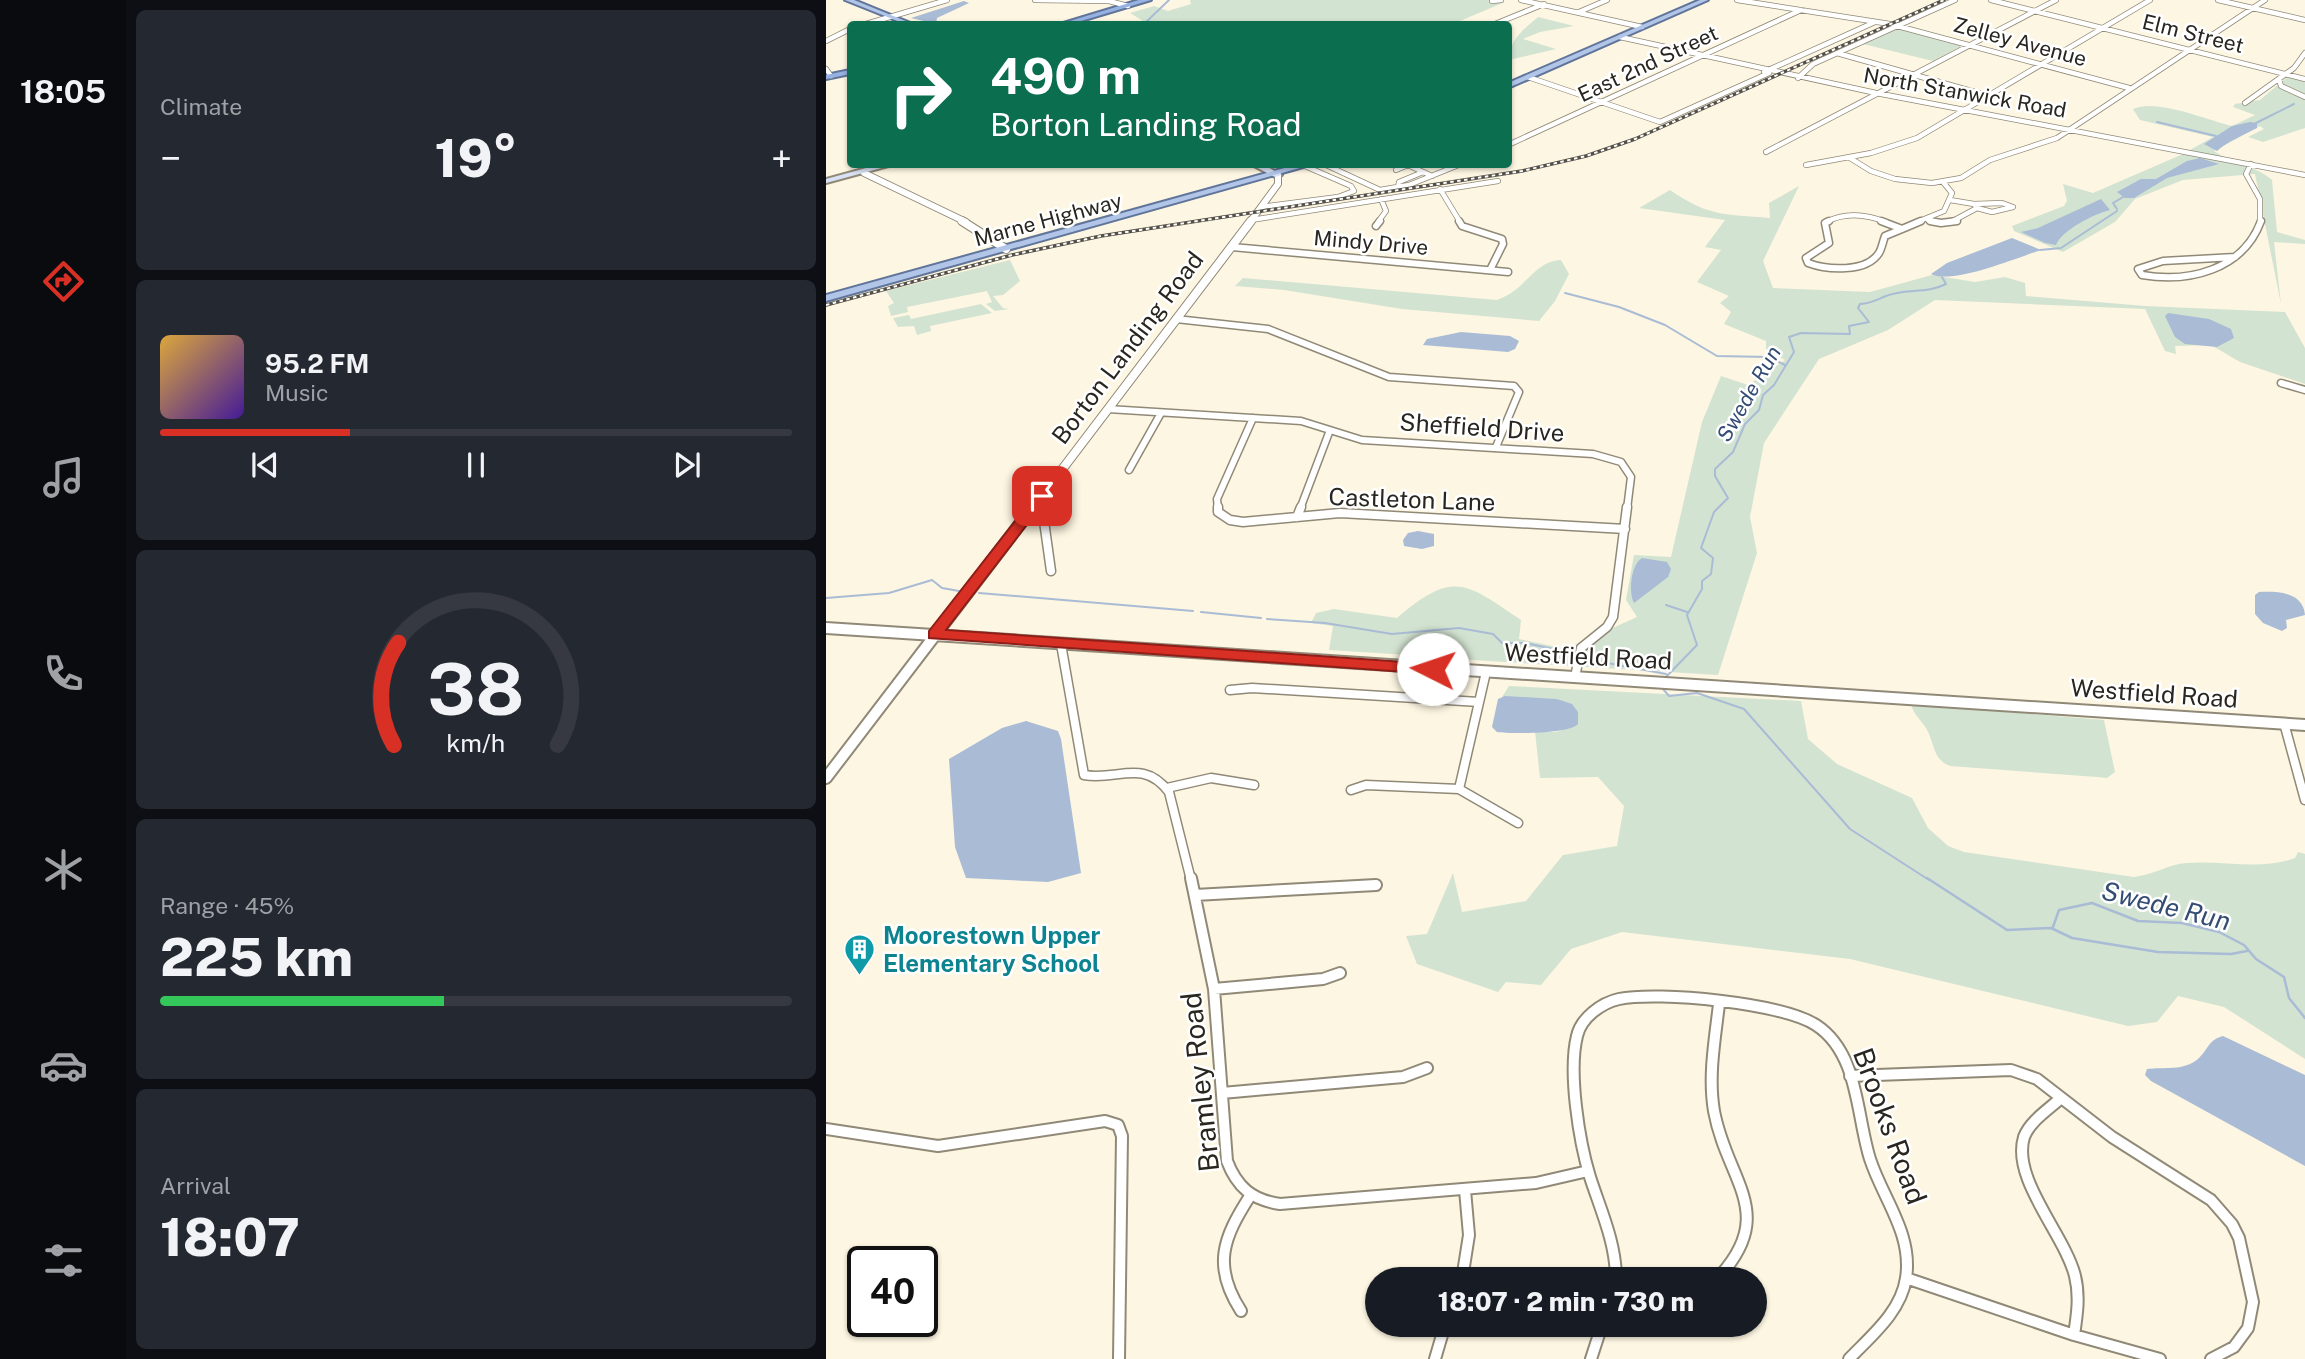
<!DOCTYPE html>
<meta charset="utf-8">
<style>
:root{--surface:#171b24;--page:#242831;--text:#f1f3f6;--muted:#9ea1a6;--line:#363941;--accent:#d93025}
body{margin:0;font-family:"Public Sans",sans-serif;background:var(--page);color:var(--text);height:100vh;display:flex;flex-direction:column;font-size:26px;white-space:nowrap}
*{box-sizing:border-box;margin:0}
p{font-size:23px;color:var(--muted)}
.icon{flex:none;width:38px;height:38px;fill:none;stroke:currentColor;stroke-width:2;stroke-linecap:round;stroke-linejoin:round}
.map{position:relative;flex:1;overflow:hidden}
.drawer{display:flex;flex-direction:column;gap:10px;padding:10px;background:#0d0f14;width:700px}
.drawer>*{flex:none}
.top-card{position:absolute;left:21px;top:21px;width:665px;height:147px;border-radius:7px;box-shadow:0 2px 5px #0004;background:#0b6e4f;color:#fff;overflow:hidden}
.speed{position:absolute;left:21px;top:1246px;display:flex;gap:14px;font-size:35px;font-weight:700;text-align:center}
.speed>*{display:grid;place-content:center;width:91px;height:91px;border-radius:50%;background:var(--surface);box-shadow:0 2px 5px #0004;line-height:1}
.speed .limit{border:4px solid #111;border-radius:10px;background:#fff;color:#111}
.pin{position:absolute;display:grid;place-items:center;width:60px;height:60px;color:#fff;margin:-30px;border-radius:14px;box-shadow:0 4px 10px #0006}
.me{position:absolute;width:77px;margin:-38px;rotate:274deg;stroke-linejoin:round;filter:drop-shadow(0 0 5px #0008)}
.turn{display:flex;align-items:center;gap:24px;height:147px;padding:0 28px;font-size:32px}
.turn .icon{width:91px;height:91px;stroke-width:2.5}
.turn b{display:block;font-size:49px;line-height:60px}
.big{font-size:52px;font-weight:800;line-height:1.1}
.drawer .tile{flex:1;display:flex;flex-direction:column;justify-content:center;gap:10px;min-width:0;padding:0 24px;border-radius:10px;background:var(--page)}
.drawer .dial{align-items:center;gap:0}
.dial svg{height:182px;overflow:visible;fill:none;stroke:var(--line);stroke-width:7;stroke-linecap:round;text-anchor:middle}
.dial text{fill:var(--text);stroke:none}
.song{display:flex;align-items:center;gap:21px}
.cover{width:84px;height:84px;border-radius:10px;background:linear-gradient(135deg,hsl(40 70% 55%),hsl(260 70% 35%))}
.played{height:7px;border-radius:4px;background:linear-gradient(90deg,var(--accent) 30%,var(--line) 30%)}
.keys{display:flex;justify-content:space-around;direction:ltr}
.heat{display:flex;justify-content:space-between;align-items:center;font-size:38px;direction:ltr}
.charge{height:10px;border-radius:5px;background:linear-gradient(90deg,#34c759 45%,var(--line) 0)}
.trip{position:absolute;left:539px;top:1267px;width:402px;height:70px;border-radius:35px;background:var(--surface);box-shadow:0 2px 5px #0004;font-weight:800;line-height:70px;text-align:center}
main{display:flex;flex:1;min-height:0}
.menu{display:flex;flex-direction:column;width:126px;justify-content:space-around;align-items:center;background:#090b0e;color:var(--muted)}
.menu .icon{width:49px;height:49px}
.menu .current{color:var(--accent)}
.menu b{font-size:32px;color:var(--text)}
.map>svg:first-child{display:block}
</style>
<main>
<nav class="menu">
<b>18:05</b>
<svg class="icon current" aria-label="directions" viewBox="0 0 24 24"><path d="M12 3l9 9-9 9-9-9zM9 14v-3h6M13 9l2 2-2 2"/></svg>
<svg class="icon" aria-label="music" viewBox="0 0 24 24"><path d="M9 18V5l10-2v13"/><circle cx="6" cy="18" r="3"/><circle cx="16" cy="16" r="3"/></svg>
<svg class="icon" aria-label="phone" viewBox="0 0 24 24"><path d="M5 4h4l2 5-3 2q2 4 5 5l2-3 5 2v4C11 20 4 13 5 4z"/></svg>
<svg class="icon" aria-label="climate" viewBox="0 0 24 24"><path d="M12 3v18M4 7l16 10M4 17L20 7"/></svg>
<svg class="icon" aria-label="car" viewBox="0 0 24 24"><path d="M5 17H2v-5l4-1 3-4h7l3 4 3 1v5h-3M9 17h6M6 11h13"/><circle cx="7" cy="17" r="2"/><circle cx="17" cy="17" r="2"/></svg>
<svg class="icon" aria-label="filters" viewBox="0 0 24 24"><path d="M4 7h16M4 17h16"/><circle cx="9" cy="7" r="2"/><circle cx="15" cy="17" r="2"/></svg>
</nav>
<section class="drawer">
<div class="tile"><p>Climate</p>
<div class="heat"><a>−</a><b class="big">19°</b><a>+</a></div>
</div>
<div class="tile">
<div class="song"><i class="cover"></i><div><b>95.2 FM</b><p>Music</p></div></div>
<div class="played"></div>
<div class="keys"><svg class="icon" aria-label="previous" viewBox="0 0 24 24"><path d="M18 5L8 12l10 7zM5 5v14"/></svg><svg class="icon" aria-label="pause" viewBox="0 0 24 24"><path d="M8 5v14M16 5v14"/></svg><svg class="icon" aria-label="next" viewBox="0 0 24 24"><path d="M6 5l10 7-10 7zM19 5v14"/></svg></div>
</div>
<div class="tile dial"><svg viewBox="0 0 100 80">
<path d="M14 69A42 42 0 1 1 86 69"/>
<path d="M14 69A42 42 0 0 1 16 24" stroke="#d93025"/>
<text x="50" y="56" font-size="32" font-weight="700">38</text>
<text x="50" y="72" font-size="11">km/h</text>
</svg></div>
<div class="tile"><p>Range · 45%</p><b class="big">225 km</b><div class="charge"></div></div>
<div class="tile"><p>Arrival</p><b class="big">18:07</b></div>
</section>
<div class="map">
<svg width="1479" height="1359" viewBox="0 0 1479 1359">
<rect width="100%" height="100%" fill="#fdf6e2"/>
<!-- green -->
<path fill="#d3e3d1" d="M364 0H660L679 2 627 24H305L317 21 304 13 328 6 342 11 365 4Z
M712 17 748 26 714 32 697 39 730 49 683 60C682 41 699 28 712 17Z
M1073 28 1137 45 1107 61 1037 44Z
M1461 77 1479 80V128L1437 142 1422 137 1438 129 1434 126 1388 151C1406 164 1429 165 1446 180L1451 232 1479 240V244L1448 242 1455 304 1429 174 1357 180 1309 199 1289 222 1237 252 1188 231 1186 226 1238 206 1241 201 1237 184 1267 193 1357 154 1387 137 1314 120 1307 109C1330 98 1381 120 1406 126L1429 115 1407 107 1409 104 1434 100Z
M973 186 937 261 947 288 1044 292 1106 275 1149 282 1179 277 1199 283 1200 296 1319 306 1459 312 1479 348V384L1414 362 1385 345 1349 346 1350 354 1339 351 1319 309 1109 300 1062 330 993 359 938 443 924 517 931 553 892 675 630 659 631 654 589 650 582 655 503 650 507 626 485 623 490 613 508 609 571 618C628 569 640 583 695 620L693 639 740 649 811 617 800 600 808 555 845 557 876 422 895 376 922 385 959 360 940 349V341L898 324 905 312 894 303 903 296 871 282 895 250 879 247 899 220 813 208 844 190C883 217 899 214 944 218L943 203Z
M184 260 194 281 177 295 167 296 177 308 183 309 169 311 160 304 166 302 161 291 81 307 82 312 65 316 62 306 68 303 60 291Z
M735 260 743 274 729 301 713 321 576 309 458 290 409 286 417 278 671 300C701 290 706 262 735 260Z
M155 304 166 313 104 326 105 331 91 335 88 326 72 327 67 318 83 315 85 319Z
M683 686 975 701 982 739 1011 764 1086 798 1102 828 1122 846 1138 852 1308 877C1327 875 1343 864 1361 863 1397 860 1435 871 1469 858L1472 852 1479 854V1059L1398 1007 1352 996 1331 1022 1302 1026 1024 959 796 932 745 949 715 985 680 982 672 992 591 964 580 936 601 934 627 873 636 912 700 901 737 855 791 846 798 806 772 777 714 778 709 731 730 732 752 724V712L731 699 676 697Z
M1085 704 1278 720 1289 772 1281 778 1271 777 1124 766C1106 759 1109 743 1100 728 1095 720 1087 714 1085 704Z"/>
<!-- water -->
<path fill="#a9bbd5" d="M138 1 143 3 111 18 110 24 85 18Z
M1424 122 1431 123V128C1420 134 1400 142 1391 151L1378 144 1406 126Z
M1374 158 1393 164 1341 178 1308 198H1299L1291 192 1315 179H1330L1361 161Z
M1275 199 1284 210C1268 214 1236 230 1230 245L1219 243 1195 232 1212 228Z
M1186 238 1215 250C1190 258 1126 285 1105 274L1121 263Z
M1342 313 1383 319 1405 329 1408 338 1391 347 1359 344 1349 337 1339 316Z
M635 332 684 336 693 341 689 349 682 352 597 345 601 339Z
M592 531 608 534V546L596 549 578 546 577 540 582 533Z
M816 558 841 562 845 569 842 577 808 603C802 592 805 564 816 558Z
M1433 592C1452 591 1477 592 1479 615L1460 620 1461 628 1456 631 1437 623 1429 614V595Z
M679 696 731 699 746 704 752 712V724C743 734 686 734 671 732L666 727 672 699Z
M200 721 232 731 235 739 255 873 222 882 140 878 129 847 123 759 176 728Z
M1397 1036 1479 1075V1166L1325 1081 1319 1075 1321 1069C1338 1067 1358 1071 1372 1059 1382 1050 1382 1040 1397 1036Z"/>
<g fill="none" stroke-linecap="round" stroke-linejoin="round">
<!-- stream-far1 -->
<path stroke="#a9bbd5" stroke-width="2" d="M318 24 343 0
M1331 122 1390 136
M1430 123 1468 104
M1291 209 1287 203 1297 197
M1214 250 1235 248 1291 211
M739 293 793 307 839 325 891 356 942 357 959 365
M153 593 367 611
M0 598 63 593 106 580 116 588 133 591
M840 605 861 612
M375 612 435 618
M441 619 499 623 566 634 633 628 667 634 676 643H699L742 652
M760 659 840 674
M838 679 871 645 861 615 876 589V581L885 574 887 558 875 548 888 512 902 498 889 476V469L907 452 919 424 933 410 937 395 948 385 968 352 963 337 975 333 1024 334 1023 326 1043 322 1032 308 1034 304C1046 303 1050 300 1060 296 1078 288 1101 294 1120 284L1116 277
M837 689 843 696 871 693 918 709 1024 829 1103 880"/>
<!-- stream -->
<path stroke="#a9bbd5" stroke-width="2.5" d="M1101 878 1181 930 1225 928 1246 938 1332 952 1405 954 1421 951
M1227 927 1233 910 1266 903 1312 921 1356 923 1393 932 1418 945 1430 959 1458 977 1463 998 1479 1018"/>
<defs>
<path id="minor-far3" d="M209 0 283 1 302 6
M695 0 816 27
M911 0 1064 24 1303 88
M1165 0 1479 79
M1392 0 1479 20
M666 1 675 0
M753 12 781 0
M40 24 121 0
M669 24 718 4
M794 37 1050 93 1479 175
M0 41 24 29
M1011 53 1163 96
M0 69 5 76
M938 72 1049 22
M702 77 834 122 943 73
M972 78 987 64 1129 0
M1453 79 1455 86 1479 97
M1419 103 1468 68 1479 53
M682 145 975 10
M940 152 1230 0
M1024 158 1045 171 1069 179 1106 183 1135 178 1164 160 1231 138 1439 0
M498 164 554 190 583 185 635 164
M1425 164 1420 174 1434 199V222
M980 165 1045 153 1091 138 1324 0
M570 170 582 165 606 176
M572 188 573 182 597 172
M614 189 634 222
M1124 200 1148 204 1151 208 1125 222
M1148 204 1176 203 1187 207 1166 212 1151 208
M435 207 512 197 528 191 525 186 479 166
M425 220 672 181
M1102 220 1110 222
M552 222 560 211 555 199
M1000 222C1019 212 1040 214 1060 222
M1091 222 1118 211 1126 193 1117 182"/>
<path id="minor-far2" d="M633 221 636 226 676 239 677 244 664 270
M1003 221 999 223 1003 243 980 258 982 263C1001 270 1040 273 1053 253 1056 248 1057 241 1059 236L1076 229 1055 221
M1104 221 1115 223 1131 221
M550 226 554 221
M1076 229 1095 221
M406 247 682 272
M1409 257 1337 261 1312 269 1316 275C1363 283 1417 270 1435 221
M350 319 442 329 563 377 688 386 693 392 670 447
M1455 383 1479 390
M282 409 475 421 536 440 767 454 795 462 805 477 801 509
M303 470 335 413
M215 498 217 509
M392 509 391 499 427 418
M474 509 504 430"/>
<path id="minor-far1" d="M216 507 225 571
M392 507V512L404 520 417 522 514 513 799 529
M471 517 475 507
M235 644 258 775C292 781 317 758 343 792L365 880
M660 672 633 789 692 823
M749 677 755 648 781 627 787 617 801 507
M404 690 426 688 653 702
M1458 723 1479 800
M341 788 385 778 428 785
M525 790 540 785 633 789"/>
<path id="minor" d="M365 878 388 989 401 1161C411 1187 426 1200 454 1204L710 1183 762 1171
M369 895 550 885
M388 989 497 979 514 973
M1024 1076 1185 1070 1211 1079 1286 1137 1385 1200 1406 1224 1413 1238 1427 1302 1422 1328 1408 1347 1385 1359
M396 1093 577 1077 601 1068
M1235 1098C1223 1109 1204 1121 1198 1137 1185 1179 1239 1235 1249 1276 1254 1296 1251 1315 1248 1335
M0 1129 112 1146 279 1121 292 1125 296 1136 293 1359
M1080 1278 1248 1335 1334 1359
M636 1279 643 1235 639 1190
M790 1279C790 1243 775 1211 764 1177 753 1141 742 1072 751 1036 755 1018 775 1003 793 999 833 991 956 1003 990 1025 1033 1053 1030 1115 1044 1159 1057 1199 1087 1234 1080 1278 1075 1312 1045 1336 1023 1359
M891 1279C953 1213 901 1182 888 1111 882 1076 889 1039 893 1004
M415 1311C386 1266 397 1238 424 1196
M609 1359 619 1325
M765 1359 776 1325"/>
<path id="tertiary-far2" d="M38 173 140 222
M424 222 452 184V175"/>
<path id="tertiary-far1" d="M136 221 180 249
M206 509 425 221"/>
<path id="tertiary" d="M0 628 1479 725
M0 778 207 507"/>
<path id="secondary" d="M55 164H70L0 183V179Z
M424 164H436L456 175 449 177Z"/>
<path id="primary" d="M19 0H28L87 24H79Z
M874 0H882L682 88V83Z
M473 164H488L0 301V295Z"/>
<path id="trunk" d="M313 0H325L245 24H234Z
M24 70V74L0 79V75Z"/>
</defs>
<!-- minor-far3 casing -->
<use href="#minor-far3" stroke="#908977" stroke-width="6"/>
<!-- minor-far2 casing -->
<use href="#minor-far2" stroke="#908977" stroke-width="9"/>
<!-- minor-far1 casing -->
<use href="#minor-far1" stroke="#908977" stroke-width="11"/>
<!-- minor casing -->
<use href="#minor" stroke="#908977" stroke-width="14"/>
<!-- tertiary-far2 casing -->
<use href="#tertiary-far2" stroke="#908977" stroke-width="8"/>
<!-- tertiary-far1 casing -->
<use href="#tertiary-far1" stroke="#908977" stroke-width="10"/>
<!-- tertiary casing -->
<use href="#tertiary" stroke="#908977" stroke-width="14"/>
<!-- secondary casing -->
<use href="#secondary" stroke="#908977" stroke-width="4"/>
<!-- primary casing -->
<use href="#primary" stroke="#607599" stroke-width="4"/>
<!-- trunk casing -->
<use href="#trunk" stroke="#607599" stroke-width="4"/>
<!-- minor-far3 -->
<use href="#minor-far3" stroke="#fff" stroke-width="4.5"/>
<!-- minor-far2 -->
<use href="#minor-far2" stroke="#fff" stroke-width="6"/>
<!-- minor-far1 -->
<use href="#minor-far1" stroke="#fff" stroke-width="8"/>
<!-- minor -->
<use href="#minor" stroke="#fff" stroke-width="10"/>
<!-- tertiary-far2 -->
<use href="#tertiary-far2" stroke="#fff" stroke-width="6"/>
<!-- tertiary-far1 -->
<use href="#tertiary-far1" stroke="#fff" stroke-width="8"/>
<!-- tertiary -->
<use href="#tertiary" stroke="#fff" stroke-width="10"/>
<!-- secondary -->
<use href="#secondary" fill="#d8e2f4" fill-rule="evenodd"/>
<!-- primary -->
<use href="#primary" fill="#b1c5e9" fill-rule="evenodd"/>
<!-- trunk -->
<use href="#trunk" fill="#97b2e2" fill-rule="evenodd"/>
<defs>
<path id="rail" d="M0 305 186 255 275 236 696 171 760 156 809 139 1118 0"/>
</defs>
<!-- rail casing -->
<use href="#rail" stroke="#545047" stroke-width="3.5"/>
<!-- rail -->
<use href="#rail" stroke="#fff" stroke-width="2" stroke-dasharray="3.5" stroke-linecap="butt"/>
</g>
<!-- route -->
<path fill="#d93025" stroke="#8d1f18" stroke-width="2" d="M211 493 223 496 120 630 607 664 615 669 607 674 103 638V631Z"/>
<!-- icons -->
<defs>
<symbol id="building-pin" viewBox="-11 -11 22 30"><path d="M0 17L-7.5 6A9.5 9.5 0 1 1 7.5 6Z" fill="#0f9aa8" stroke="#fff"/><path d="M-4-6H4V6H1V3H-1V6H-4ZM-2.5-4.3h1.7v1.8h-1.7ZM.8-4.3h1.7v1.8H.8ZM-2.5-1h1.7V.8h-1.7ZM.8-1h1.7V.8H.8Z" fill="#fff"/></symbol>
</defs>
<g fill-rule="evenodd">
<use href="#building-pin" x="16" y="932" width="35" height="47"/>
</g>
<g text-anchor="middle" stroke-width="5" stroke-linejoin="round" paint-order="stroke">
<!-- far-street labels -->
<g font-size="21" fill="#29261f" stroke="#fff">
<text transform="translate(1367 34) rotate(14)" y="7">Elm Street</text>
<text transform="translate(1194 42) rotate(15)" y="7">Zelley Avenue</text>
<text transform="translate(822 64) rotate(-25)" y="7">East 2nd Street</text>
<text transform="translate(1139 93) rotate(10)" y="7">North Stanwick Road</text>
<text transform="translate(222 220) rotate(-15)" y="7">Marne Highway</text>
<text transform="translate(545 243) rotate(5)" y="7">Mindy Drive</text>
</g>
<!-- far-water labels -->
<g font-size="21" font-style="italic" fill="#334c73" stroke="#fff">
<text transform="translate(923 394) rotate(-60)" y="7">Swede Run</text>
</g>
<!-- street labels -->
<g font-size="24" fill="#29261f" stroke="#fff">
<text transform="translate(302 348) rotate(-53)" y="8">Borton Landing Road</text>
<text transform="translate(656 428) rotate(4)" y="8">Sheffield Drive</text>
<text transform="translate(586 500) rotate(2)" y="8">Castleton Lane</text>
<text transform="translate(762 657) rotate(3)" y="8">Westfield Road</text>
<text transform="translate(1328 694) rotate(4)" y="8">Westfield Road</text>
</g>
<!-- culture labels -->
<g font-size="24" font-weight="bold" fill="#0d838f" stroke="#fff" text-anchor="start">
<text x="57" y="944">Moorestown Upper<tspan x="57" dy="28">Elementary School</tspan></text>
</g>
<!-- water labels -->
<g font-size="26" font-style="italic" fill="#334c73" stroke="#fff">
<text transform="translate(1340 906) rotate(14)" y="9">Swede Run</text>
</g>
<!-- near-street labels -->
<g font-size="28" fill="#29261f" stroke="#fff">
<text transform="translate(374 1082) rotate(-96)" y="10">Bramley Road</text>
<text transform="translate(1064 1126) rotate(70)" y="10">Brooks Road</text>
</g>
</g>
</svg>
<div class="speed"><div class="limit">40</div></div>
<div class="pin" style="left:216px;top:496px;background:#d93025"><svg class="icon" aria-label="arrive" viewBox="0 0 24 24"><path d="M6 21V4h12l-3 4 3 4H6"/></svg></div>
<svg class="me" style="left:607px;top:669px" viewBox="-20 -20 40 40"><circle r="19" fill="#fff"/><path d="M0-13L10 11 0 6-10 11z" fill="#d93025"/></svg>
<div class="trip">18:07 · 2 min · 730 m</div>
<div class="top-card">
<div class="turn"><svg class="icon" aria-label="right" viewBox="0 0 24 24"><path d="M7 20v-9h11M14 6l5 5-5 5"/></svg><div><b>490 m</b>Borton Landing Road</div></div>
</div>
</div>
</main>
